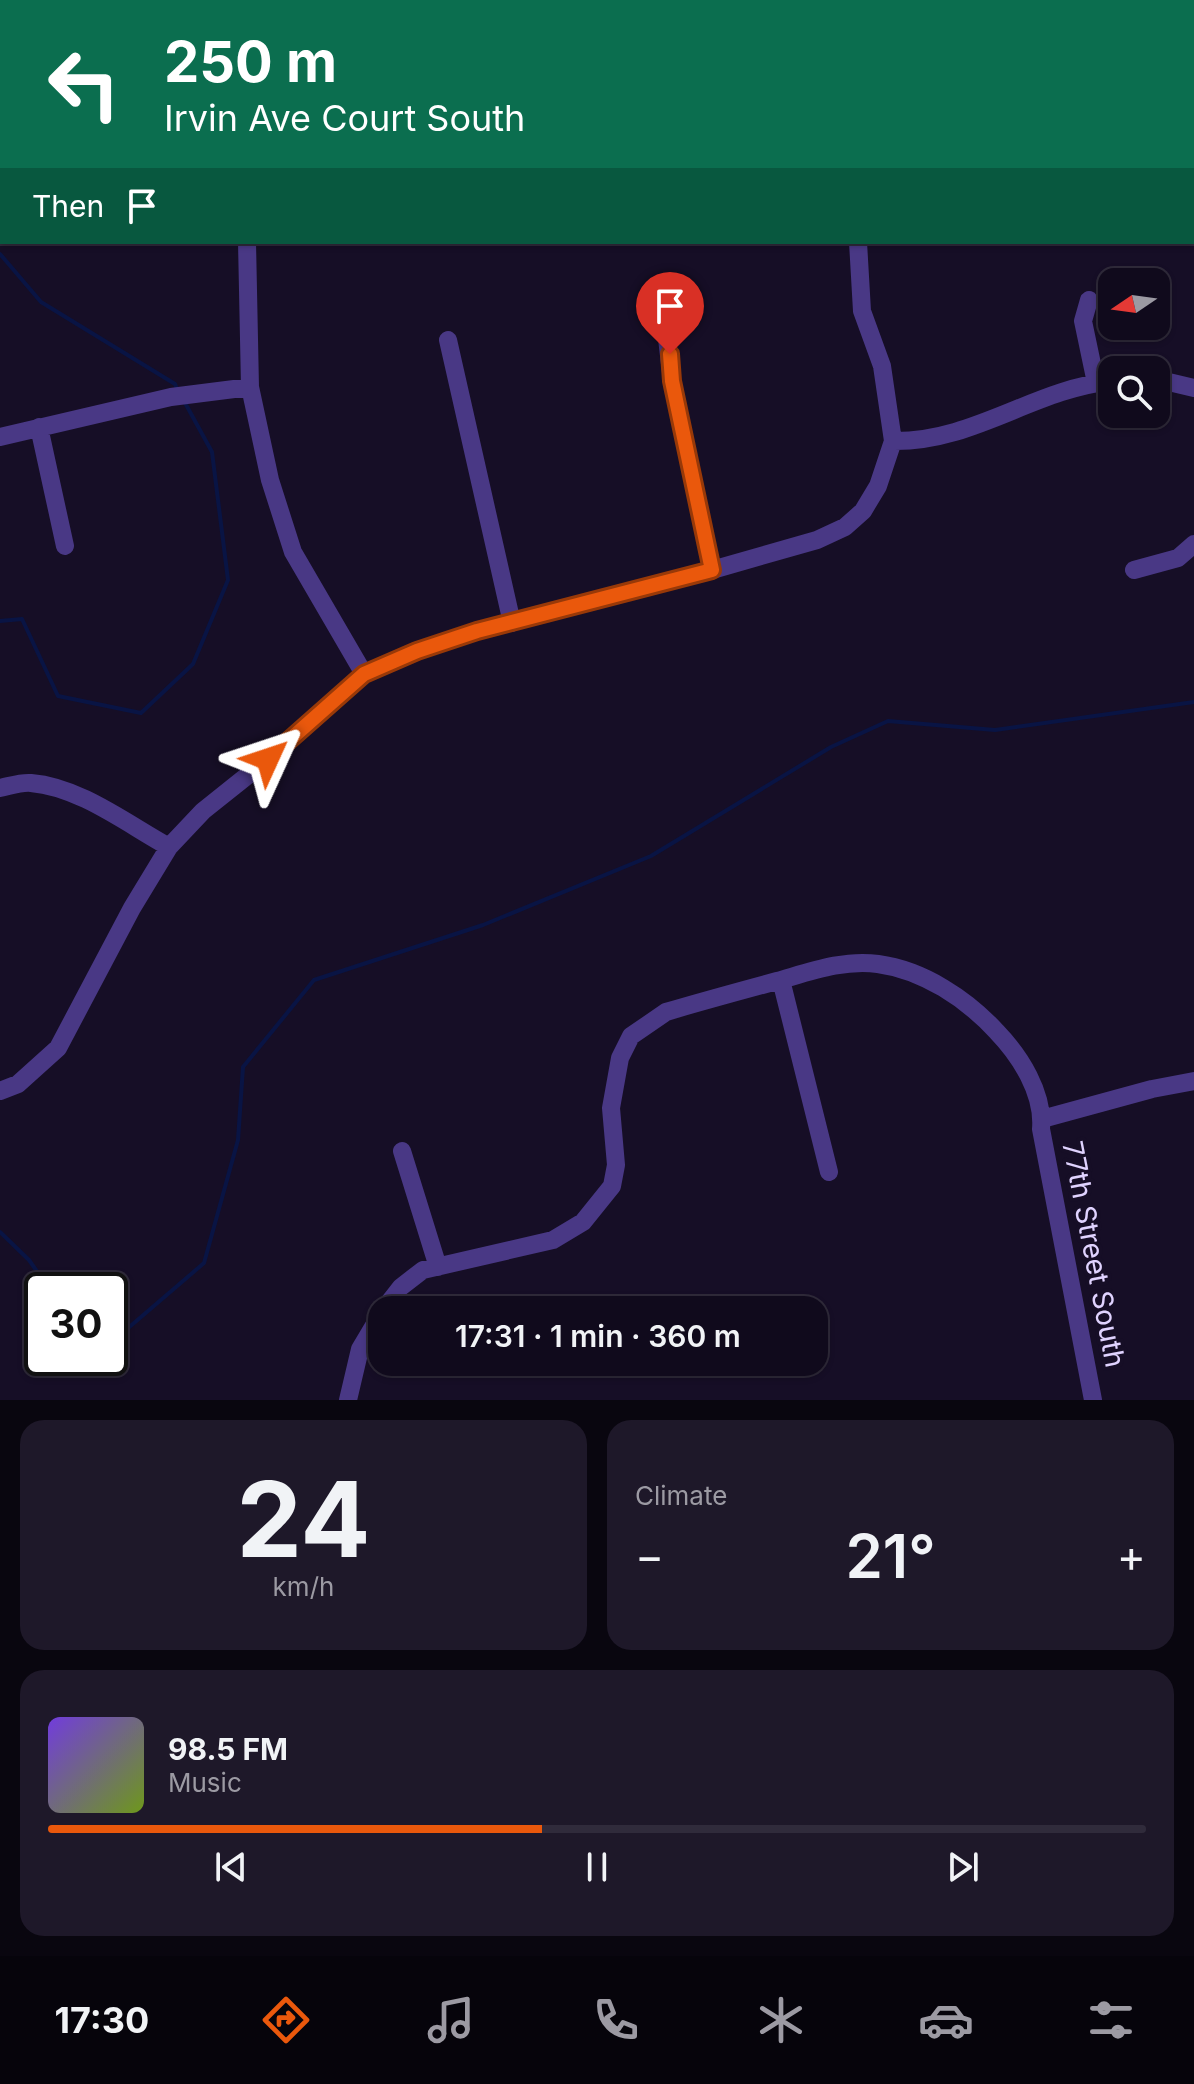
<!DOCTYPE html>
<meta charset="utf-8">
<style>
:root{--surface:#100a1c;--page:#1e1829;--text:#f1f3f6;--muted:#9c9aa3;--line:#302b3b;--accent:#ea580c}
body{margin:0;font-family:Inter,sans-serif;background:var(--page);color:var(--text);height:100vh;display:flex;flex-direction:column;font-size:30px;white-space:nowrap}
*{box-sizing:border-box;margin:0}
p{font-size:26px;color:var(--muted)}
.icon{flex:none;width:44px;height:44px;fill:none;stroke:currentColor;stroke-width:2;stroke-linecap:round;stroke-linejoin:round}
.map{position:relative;height:1400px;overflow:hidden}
.panel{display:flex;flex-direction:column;gap:20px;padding:20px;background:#09060f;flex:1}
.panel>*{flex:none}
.guide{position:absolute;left:0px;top:0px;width:1194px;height:244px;box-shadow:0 2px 6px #0004,0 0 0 2px var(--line);background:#0b6e4f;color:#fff;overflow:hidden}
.needle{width:52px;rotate:257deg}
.buttons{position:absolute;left:1098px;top:268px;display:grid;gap:16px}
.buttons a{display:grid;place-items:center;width:72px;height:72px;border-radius:16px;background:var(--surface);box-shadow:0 2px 6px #0004,0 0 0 2px var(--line);font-size:40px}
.speed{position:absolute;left:24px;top:1272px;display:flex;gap:16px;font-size:40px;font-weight:700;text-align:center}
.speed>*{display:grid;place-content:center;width:104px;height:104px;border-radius:50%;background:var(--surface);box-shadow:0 2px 6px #0004,0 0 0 2px var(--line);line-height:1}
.speed .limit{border:4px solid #111;border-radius:12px;background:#fff;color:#111}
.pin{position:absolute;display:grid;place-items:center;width:68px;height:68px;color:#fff;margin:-82px -34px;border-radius:50% 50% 50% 0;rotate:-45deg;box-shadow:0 0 8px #0007}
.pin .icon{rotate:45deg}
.me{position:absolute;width:88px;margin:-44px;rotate:48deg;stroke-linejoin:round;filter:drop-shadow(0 0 6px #0008)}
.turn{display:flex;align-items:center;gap:28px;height:168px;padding:0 32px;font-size:36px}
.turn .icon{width:104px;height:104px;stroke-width:2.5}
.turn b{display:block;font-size:56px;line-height:68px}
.then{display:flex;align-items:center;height:76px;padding:0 32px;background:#0003;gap:16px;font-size:30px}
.big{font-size:60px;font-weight:600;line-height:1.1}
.panel .tile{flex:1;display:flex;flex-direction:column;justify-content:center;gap:12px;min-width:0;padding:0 28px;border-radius:24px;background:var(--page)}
.panel .dial{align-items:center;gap:0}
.dial b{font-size:104px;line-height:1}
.song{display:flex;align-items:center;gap:24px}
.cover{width:96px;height:96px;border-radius:12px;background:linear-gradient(135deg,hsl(260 70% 55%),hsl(80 70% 35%))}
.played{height:8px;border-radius:4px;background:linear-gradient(90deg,var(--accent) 45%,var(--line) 45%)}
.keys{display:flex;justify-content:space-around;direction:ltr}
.heat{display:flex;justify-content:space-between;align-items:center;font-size:44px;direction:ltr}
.panel .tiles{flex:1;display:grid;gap:20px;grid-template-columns:1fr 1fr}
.tile:last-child{grid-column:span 2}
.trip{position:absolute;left:368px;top:1296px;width:460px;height:80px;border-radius:24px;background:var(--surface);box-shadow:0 2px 6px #0004,0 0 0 2px var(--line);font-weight:600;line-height:80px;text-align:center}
.tab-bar{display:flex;height:128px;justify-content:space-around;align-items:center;background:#06040b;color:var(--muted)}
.tab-bar .icon{width:56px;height:56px}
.tab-bar .on{color:var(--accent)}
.tab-bar b{font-size:36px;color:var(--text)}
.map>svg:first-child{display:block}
</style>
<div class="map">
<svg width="1194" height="1400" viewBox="0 0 1194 1400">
<rect width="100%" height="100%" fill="#160e26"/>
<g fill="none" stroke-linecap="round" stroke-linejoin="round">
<!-- stream -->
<path stroke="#091444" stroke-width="4" d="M0 254 41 302 175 384 177 389
M0 621 22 619 58 696 141 713 193 664 228 580 212 452 184 401
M0 1232 29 1260 50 1290
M110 1331 120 1335 204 1263 238 1140 243 1067 314 980 483 925 651 856 831 747 888 721 995 730 1194 702"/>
<!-- minor -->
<path stroke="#493885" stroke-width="18" d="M219 0V2
M183 2 191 0
M670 2 671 0
M0 46 2 45
M1192 70 1194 69
M247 242 250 387 270 480 293 552 364 674
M1089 300 1083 321 1096 383
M664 313 672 381 712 570
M448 340 512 623
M1156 379 1194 388
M39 427 65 546
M0 437 171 397 250 387
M893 441C974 442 1034 389 1112 381
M1134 570 1178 558 1194 544
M0 788C10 786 21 782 31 783 80 787 127 824 169 847L132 908 58 1048 18 1084 0 1091
M169 847 203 811 268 759 364 674 417 651 477 631 712 570 817 540 845 527 863 511 878 486 893 441 882 366 862 311 858 242
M781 980 829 1172
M1042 1119 1152 1089 1194 1081
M402 1151 438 1267
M383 1310 401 1287 423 1270 553 1240 583 1222 612 1186 616 1165 611 1108 620 1058 631 1036 666 1012C703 1001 740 991 777 981 809 972 844 959 878 964 923 970 967 999 997 1032 1020 1056 1044 1093 1041 1129L1093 1400
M348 1400 360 1349 382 1312"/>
</g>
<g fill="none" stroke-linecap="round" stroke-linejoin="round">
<defs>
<path id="route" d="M268 759 364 674 417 651 477 631 712 570 672 381 670 354"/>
</defs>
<!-- route casing -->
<use href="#route" stroke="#983908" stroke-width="20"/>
<!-- route -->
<use href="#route" stroke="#ea580c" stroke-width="14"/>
</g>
<g text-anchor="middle" stroke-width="8" stroke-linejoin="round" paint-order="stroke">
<!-- street labels -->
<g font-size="28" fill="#e0d3ff" stroke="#160e26">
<text transform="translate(1094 1254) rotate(79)" y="10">77th Street South</text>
</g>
</g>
</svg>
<div class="buttons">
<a><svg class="needle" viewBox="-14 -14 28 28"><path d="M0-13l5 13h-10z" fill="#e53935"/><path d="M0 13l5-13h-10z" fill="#9c9aa3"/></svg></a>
<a><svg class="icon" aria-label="search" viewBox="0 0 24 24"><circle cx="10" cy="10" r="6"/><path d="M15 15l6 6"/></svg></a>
</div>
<div class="speed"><div class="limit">30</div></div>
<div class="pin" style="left:670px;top:354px;background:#d93025"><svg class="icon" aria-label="arrive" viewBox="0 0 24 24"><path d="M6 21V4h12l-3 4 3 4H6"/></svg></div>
<svg class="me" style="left:268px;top:759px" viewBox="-20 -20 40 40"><path d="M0-17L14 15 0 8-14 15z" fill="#ea580c" stroke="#fff" stroke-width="4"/></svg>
<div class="trip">17:31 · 1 min · 360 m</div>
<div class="guide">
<div class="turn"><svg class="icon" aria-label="left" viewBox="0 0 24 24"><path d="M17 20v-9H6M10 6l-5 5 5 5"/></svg><div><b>250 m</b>Irvin Ave Court South</div></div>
<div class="then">Then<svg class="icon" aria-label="arrive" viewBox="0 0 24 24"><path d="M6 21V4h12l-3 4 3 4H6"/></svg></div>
</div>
</div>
<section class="panel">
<div class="tiles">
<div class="tile dial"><b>24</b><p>km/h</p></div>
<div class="tile"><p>Climate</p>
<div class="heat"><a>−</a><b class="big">21°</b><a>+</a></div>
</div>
<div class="tile">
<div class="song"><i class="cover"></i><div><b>98.5 FM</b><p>Music</p></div></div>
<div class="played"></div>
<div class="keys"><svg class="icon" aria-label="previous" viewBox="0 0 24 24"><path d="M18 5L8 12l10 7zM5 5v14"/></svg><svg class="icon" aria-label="pause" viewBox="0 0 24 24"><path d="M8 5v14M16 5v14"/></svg><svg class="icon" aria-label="next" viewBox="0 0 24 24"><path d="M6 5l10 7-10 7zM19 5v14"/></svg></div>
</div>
</div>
</section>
<nav class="tab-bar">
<b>17:30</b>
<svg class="icon on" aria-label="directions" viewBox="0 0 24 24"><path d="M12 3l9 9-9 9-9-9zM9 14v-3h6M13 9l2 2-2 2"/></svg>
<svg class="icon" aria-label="music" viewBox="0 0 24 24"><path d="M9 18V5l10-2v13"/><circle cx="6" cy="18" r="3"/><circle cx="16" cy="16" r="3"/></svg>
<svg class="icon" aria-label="phone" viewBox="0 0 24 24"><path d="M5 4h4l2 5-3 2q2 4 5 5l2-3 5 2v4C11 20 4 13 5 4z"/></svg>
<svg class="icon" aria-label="climate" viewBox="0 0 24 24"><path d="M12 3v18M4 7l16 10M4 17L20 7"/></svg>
<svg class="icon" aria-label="car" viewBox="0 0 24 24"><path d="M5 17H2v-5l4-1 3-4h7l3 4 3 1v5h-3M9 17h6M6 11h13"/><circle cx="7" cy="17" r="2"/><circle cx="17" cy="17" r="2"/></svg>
<svg class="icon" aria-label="filters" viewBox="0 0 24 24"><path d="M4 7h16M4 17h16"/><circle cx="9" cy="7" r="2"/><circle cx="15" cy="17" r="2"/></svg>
</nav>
